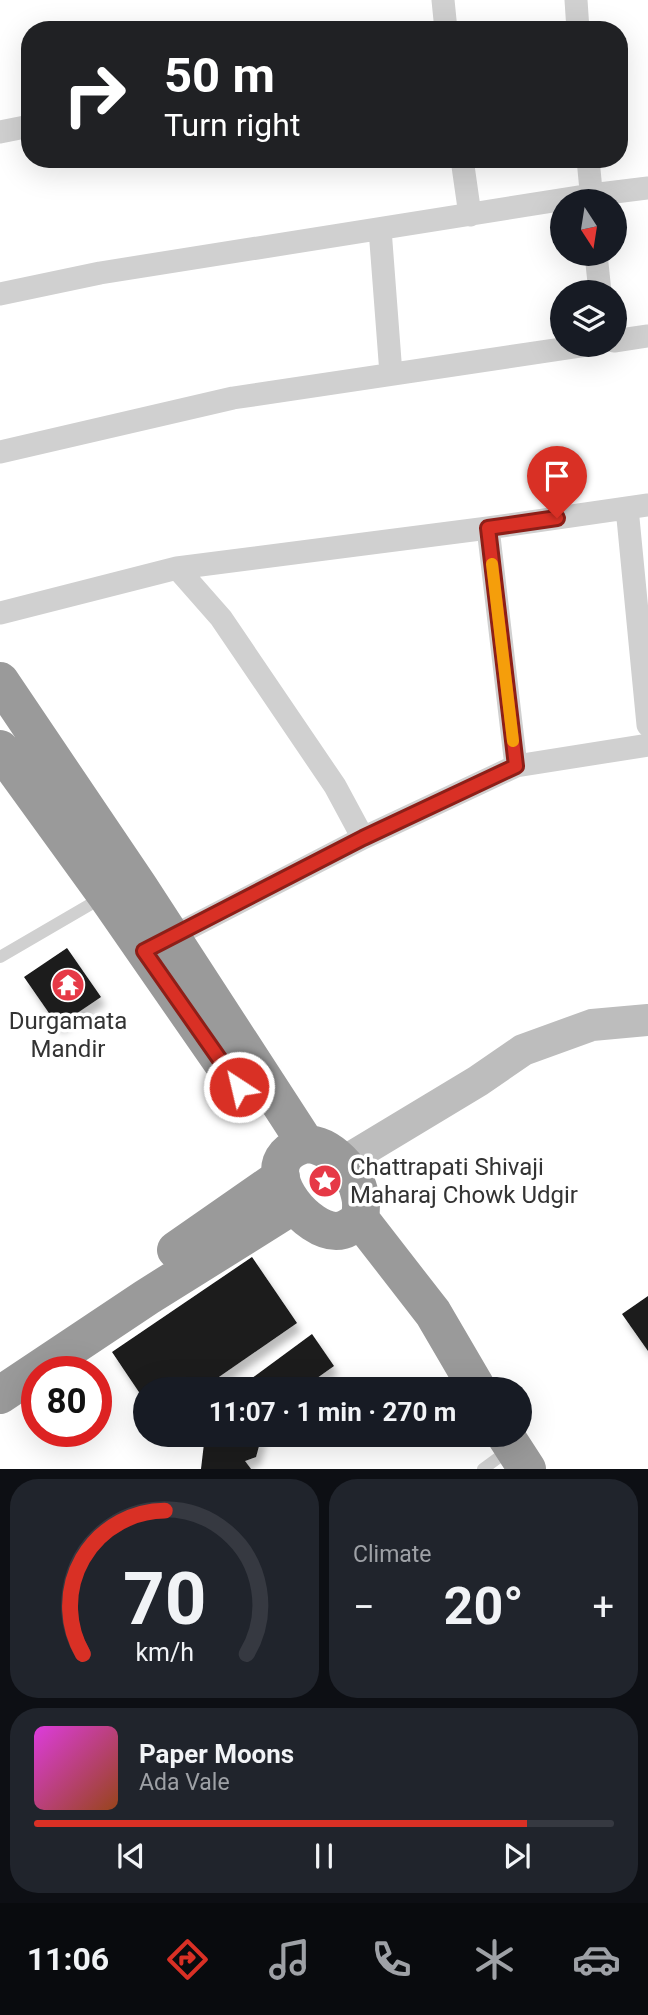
<!DOCTYPE html>
<meta charset="utf-8">
<style>
:root{--surface:#171b24;--page:#20242c;--text:#f1f3f6;--muted:#9ea1a6;--line:#363941;--accent:#d93025}
body{margin:0;font-family:Roboto,sans-serif;background:var(--page);color:var(--text);height:100vh;display:flex;flex-direction:column;font-size:26px;white-space:nowrap}
*{box-sizing:border-box;margin:0}
p{font-size:23px;color:var(--muted)}
.icon{flex:none;width:38px;height:38px;fill:none;stroke:currentColor;stroke-width:2;stroke-linecap:round;stroke-linejoin:round}
.map{position:relative;height:1469px;overflow:hidden}
.drawer{display:flex;flex-direction:column;gap:10px;padding:10px;background:#0d0f14;flex:1}
.drawer>*{flex:none}
.guide{position:absolute;left:21px;top:21px;width:607px;height:147px;border-radius:28px;box-shadow:0 7px 28px #0002;background:#202124;color:#fff;overflow:hidden}
.needle{width:46px;rotate:168deg}
.fabs{position:absolute;left:550px;top:189px;display:grid;gap:14px}
.fabs a{display:grid;place-items:center;width:77px;height:77px;border-radius:50%;background:var(--surface);box-shadow:0 7px 28px #0002;font-size:35px}
.speed{position:absolute;left:21px;top:1356px;display:flex;gap:14px;font-size:35px;font-weight:700;text-align:center}
.speed>*{display:grid;place-content:center;width:91px;height:91px;border-radius:50%;background:var(--surface);box-shadow:0 7px 28px #0002;line-height:1}
.speed .limit{border:10px solid #d22;background:#fff;color:#111}
.pin{position:absolute;display:grid;place-items:center;width:60px;height:60px;color:#fff;margin:-72px -30px;border-radius:50% 50% 50% 0;rotate:-45deg;box-shadow:0 0 7px #0007}
.pin .icon{rotate:45deg}
.me{position:absolute;width:77px;margin:-38px;rotate:325deg;stroke-linejoin:round;filter:drop-shadow(0 0 5px #0008)}
.turn{display:flex;align-items:center;gap:24px;height:147px;padding:0 28px;font-size:32px}
.turn .icon{width:91px;height:91px;stroke-width:2.5}
.turn b{display:block;font-size:49px;line-height:60px}
.big{font-size:52px;font-weight:700;line-height:1.1}
.drawer .tile{flex:1;display:flex;flex-direction:column;justify-content:center;gap:10px;min-width:0;padding:0 24px;border-radius:28px;background:var(--page)}
.drawer .dial{align-items:center;gap:0}
.dial svg{height:182px;overflow:visible;fill:none;stroke:var(--line);stroke-width:7;stroke-linecap:round;text-anchor:middle}
.dial text{fill:var(--text);stroke:none}
.song{display:flex;align-items:center;gap:21px}
.cover{width:84px;height:84px;border-radius:10px;background:linear-gradient(135deg,hsl(300 70% 55%),hsl(20 70% 35%))}
.played{height:7px;border-radius:4px;background:linear-gradient(90deg,var(--accent) 85%,var(--line) 85%)}
.keys{display:flex;justify-content:space-around;direction:ltr}
.heat{display:flex;justify-content:space-between;align-items:center;font-size:38px;direction:ltr}
.drawer .tiles{flex:1;display:grid;gap:10px;grid-template-columns:1fr 1fr}
.tile:last-child{grid-column:span 2}
.trip{position:absolute;left:133px;top:1377px;width:399px;height:70px;border-radius:35px;background:var(--surface);box-shadow:0 7px 28px #0002;font-weight:700;line-height:70px;text-align:center}
.tabs{display:flex;height:112px;justify-content:space-around;align-items:center;background:#090b0e;color:var(--muted)}
.tabs .icon{width:49px;height:49px}
.tabs .selected{color:var(--accent)}
.tabs b{font-size:32px;color:var(--text)}
.map>svg:first-child{display:block}
</style>
<div class="map">
<svg width="648" height="1469" viewBox="0 0 648 1469">
<defs>
<filter id="shadow"><feDropShadow dx="4.5" dy="8" stdDeviation="3.5" flood-color="#0004"/></filter>
</defs>
<rect width="100%" height="100%" fill="#fff"/>
<!-- building -->
<path fill="#1a1a1a" filter="url(#shadow)" d="M67 948 101 997 58 1026 24 977Z
M252 1257 297 1323 200 1390H145V1401L112 1352Z
M648 1296V1351L622 1314Z
M312 1334 334 1366 300 1390H236Z
M205 1435H262L256 1457 245 1461 251 1469H201Z"/>
<g fill="none" stroke-linecap="round" stroke-linejoin="round">
<!-- lane -->
<path stroke="#d0d0d0" stroke-width="12" d="M0 957 103 897
M483 1469 498 1458"/>
<!-- street -->
<path stroke="#d0d0d0" stroke-width="23" d="M443 0 446 30
M576 0 578 30
M0 132 30 126
M462 159 470 215
M588 159 592 201
M380 229 391 374
M596 254 600 292
M0 294 100 273 591 195 648 188
M614 341 648 336
M0 452 233 398 588 345
M627 508 648 725
M488 528 516 766
M177 568 221 618 335 786 363 838
M0 613 177 568 488 528 648 505
M162 942 363 838 516 766 648 745"/>
<!-- secondary -->
<path stroke="#bdbdbd" stroke-width="32" d="M342 1163 478 1081 523 1050 592 1025 648 1020"/>
<!-- highway -->
<path stroke="#9a9a9a" stroke-width="38" d="M0 681 139 887 306 1144
M0 749 106 895 237 1084
M306 1144C330 1144 356 1172 360 1196 362 1203 361 1211 360 1219 353 1225 346 1231 336 1231 308 1231 264 1180 286 1155 291 1149 299 1146 306 1144Z
M360 1219 433 1313 478 1390
M176 1250 281 1177
M0 1395 147 1297 294 1205
M505 1435 527 1469"/>
</g>
<g fill="none" stroke-linecap="round" stroke-linejoin="round">
<defs>
<path id="route" d="M239 1087 144 951 363 838 516 766 488 528 557 518"/>
</defs>
<!-- route casing -->
<use href="#route" stroke="#8d1f18" stroke-width="18"/>
<!-- route -->
<use href="#route" stroke="#d93025" stroke-width="12"/>
<!-- slow -->
<path stroke="#f59e0b" stroke-width="12" d="M492 564 513 741"/>
</g>
<!-- icons -->
<defs>
<symbol id="temple-disc" viewBox="-11 -11 22 22"><circle r="9.5" fill="#e63946" stroke="#fff"/><path d="M0-6L5-2H3V0L6.5 2.5H4V6H1.5V3h-3V6H-4V2.5H-6.5L-3 0V-2H-5Z" fill="#fff"/></symbol>
<symbol id="sight-disc" viewBox="-11 -11 22 22"><circle r="9.5" fill="#e63946" stroke="#fff"/><path d="M0-6L1.8-2.2L6-1.7L2.9 1.2L3.7 5.4L0 3.3L-3.7 5.4L-2.9 1.2L-6-1.7L-1.8-2.2Z" fill="#fff"/></symbol>
</defs>
<g fill-rule="evenodd">
<use href="#temple-disc" x="49" y="966" width="38" height="38"/>
<use href="#sight-disc" x="306" y="1162" width="38" height="38"/>
</g>
<g text-anchor="middle" stroke-width="7" stroke-linejoin="round" paint-order="stroke">
<!-- poi labels -->
<g font-size="24" fill="#333" stroke="#fff">
<text x="68" y="1029">Durgamata<tspan x="68" dy="28">Mandir</tspan></text>
<text x="350" y="1175" text-anchor="start">Chattrapati Shivaji<tspan x="350" dy="28">Maharaj Chowk Udgir</tspan></text>
</g>
</g>
</svg>
<div class="fabs">
<a><svg class="needle" viewBox="-14 -14 28 28"><path d="M0-13l5 13h-10z" fill="#e53935"/><path d="M0 13l5-13h-10z" fill="#9ea1a6"/></svg></a>
<a><svg class="icon" aria-label="layers" viewBox="0 0 24 24"><path d="M12 4l9 5-9 5-9-5zM3 14l9 5 9-5"/></svg></a>
</div>
<div class="speed"><div class="limit">80</div></div>
<div class="pin" style="left:557px;top:518px;background:#d93025"><svg class="icon" aria-label="arrive" viewBox="0 0 24 24"><path d="M6 21V4h12l-3 4 3 4H6"/></svg></div>
<svg class="me" style="left:239px;top:1087px" viewBox="-20 -20 40 40"><circle r="17" fill="#d93025" stroke="#fff" stroke-width="3"/><path d="M0-11L8 9 0 5-8 9z" fill="#fff"/></svg>
<div class="trip">11:07 · 1 min · 270 m</div>
<div class="guide">
<div class="turn"><svg class="icon" aria-label="right" viewBox="0 0 24 24"><path d="M7 20v-9h11M14 6l5 5-5 5"/></svg><div><b>50 m</b>Turn right</div></div>
</div>
</div>
<section class="drawer">
<div class="tiles">
<div class="tile dial"><svg viewBox="0 0 100 80">
<path d="M14 69A42 42 0 1 1 86 69"/>
<path d="M14 69A42 42 0 0 1 50 6" stroke="#d93025"/>
<text x="50" y="56" font-size="32" font-weight="700">70</text>
<text x="50" y="72" font-size="11">km/h</text>
</svg></div>
<div class="tile"><p>Climate</p>
<div class="heat"><a>−</a><b class="big">20°</b><a>+</a></div>
</div>
<div class="tile">
<div class="song"><i class="cover"></i><div><b>Paper Moons</b><p>Ada Vale</p></div></div>
<div class="played"></div>
<div class="keys"><svg class="icon" aria-label="previous" viewBox="0 0 24 24"><path d="M18 5L8 12l10 7zM5 5v14"/></svg><svg class="icon" aria-label="pause" viewBox="0 0 24 24"><path d="M8 5v14M16 5v14"/></svg><svg class="icon" aria-label="next" viewBox="0 0 24 24"><path d="M6 5l10 7-10 7zM19 5v14"/></svg></div>
</div>
</div>
</section>
<nav class="tabs">
<b>11:06</b>
<svg class="icon selected" aria-label="directions" viewBox="0 0 24 24"><path d="M12 3l9 9-9 9-9-9zM9 14v-3h6M13 9l2 2-2 2"/></svg>
<svg class="icon" aria-label="music" viewBox="0 0 24 24"><path d="M9 18V5l10-2v13"/><circle cx="6" cy="18" r="3"/><circle cx="16" cy="16" r="3"/></svg>
<svg class="icon" aria-label="phone" viewBox="0 0 24 24"><path d="M5 4h4l2 5-3 2q2 4 5 5l2-3 5 2v4C11 20 4 13 5 4z"/></svg>
<svg class="icon" aria-label="climate" viewBox="0 0 24 24"><path d="M12 3v18M4 7l16 10M4 17L20 7"/></svg>
<svg class="icon" aria-label="car" viewBox="0 0 24 24"><path d="M5 17H2v-5l4-1 3-4h7l3 4 3 1v5h-3M9 17h6M6 11h13"/><circle cx="7" cy="17" r="2"/><circle cx="17" cy="17" r="2"/></svg>
</nav>
